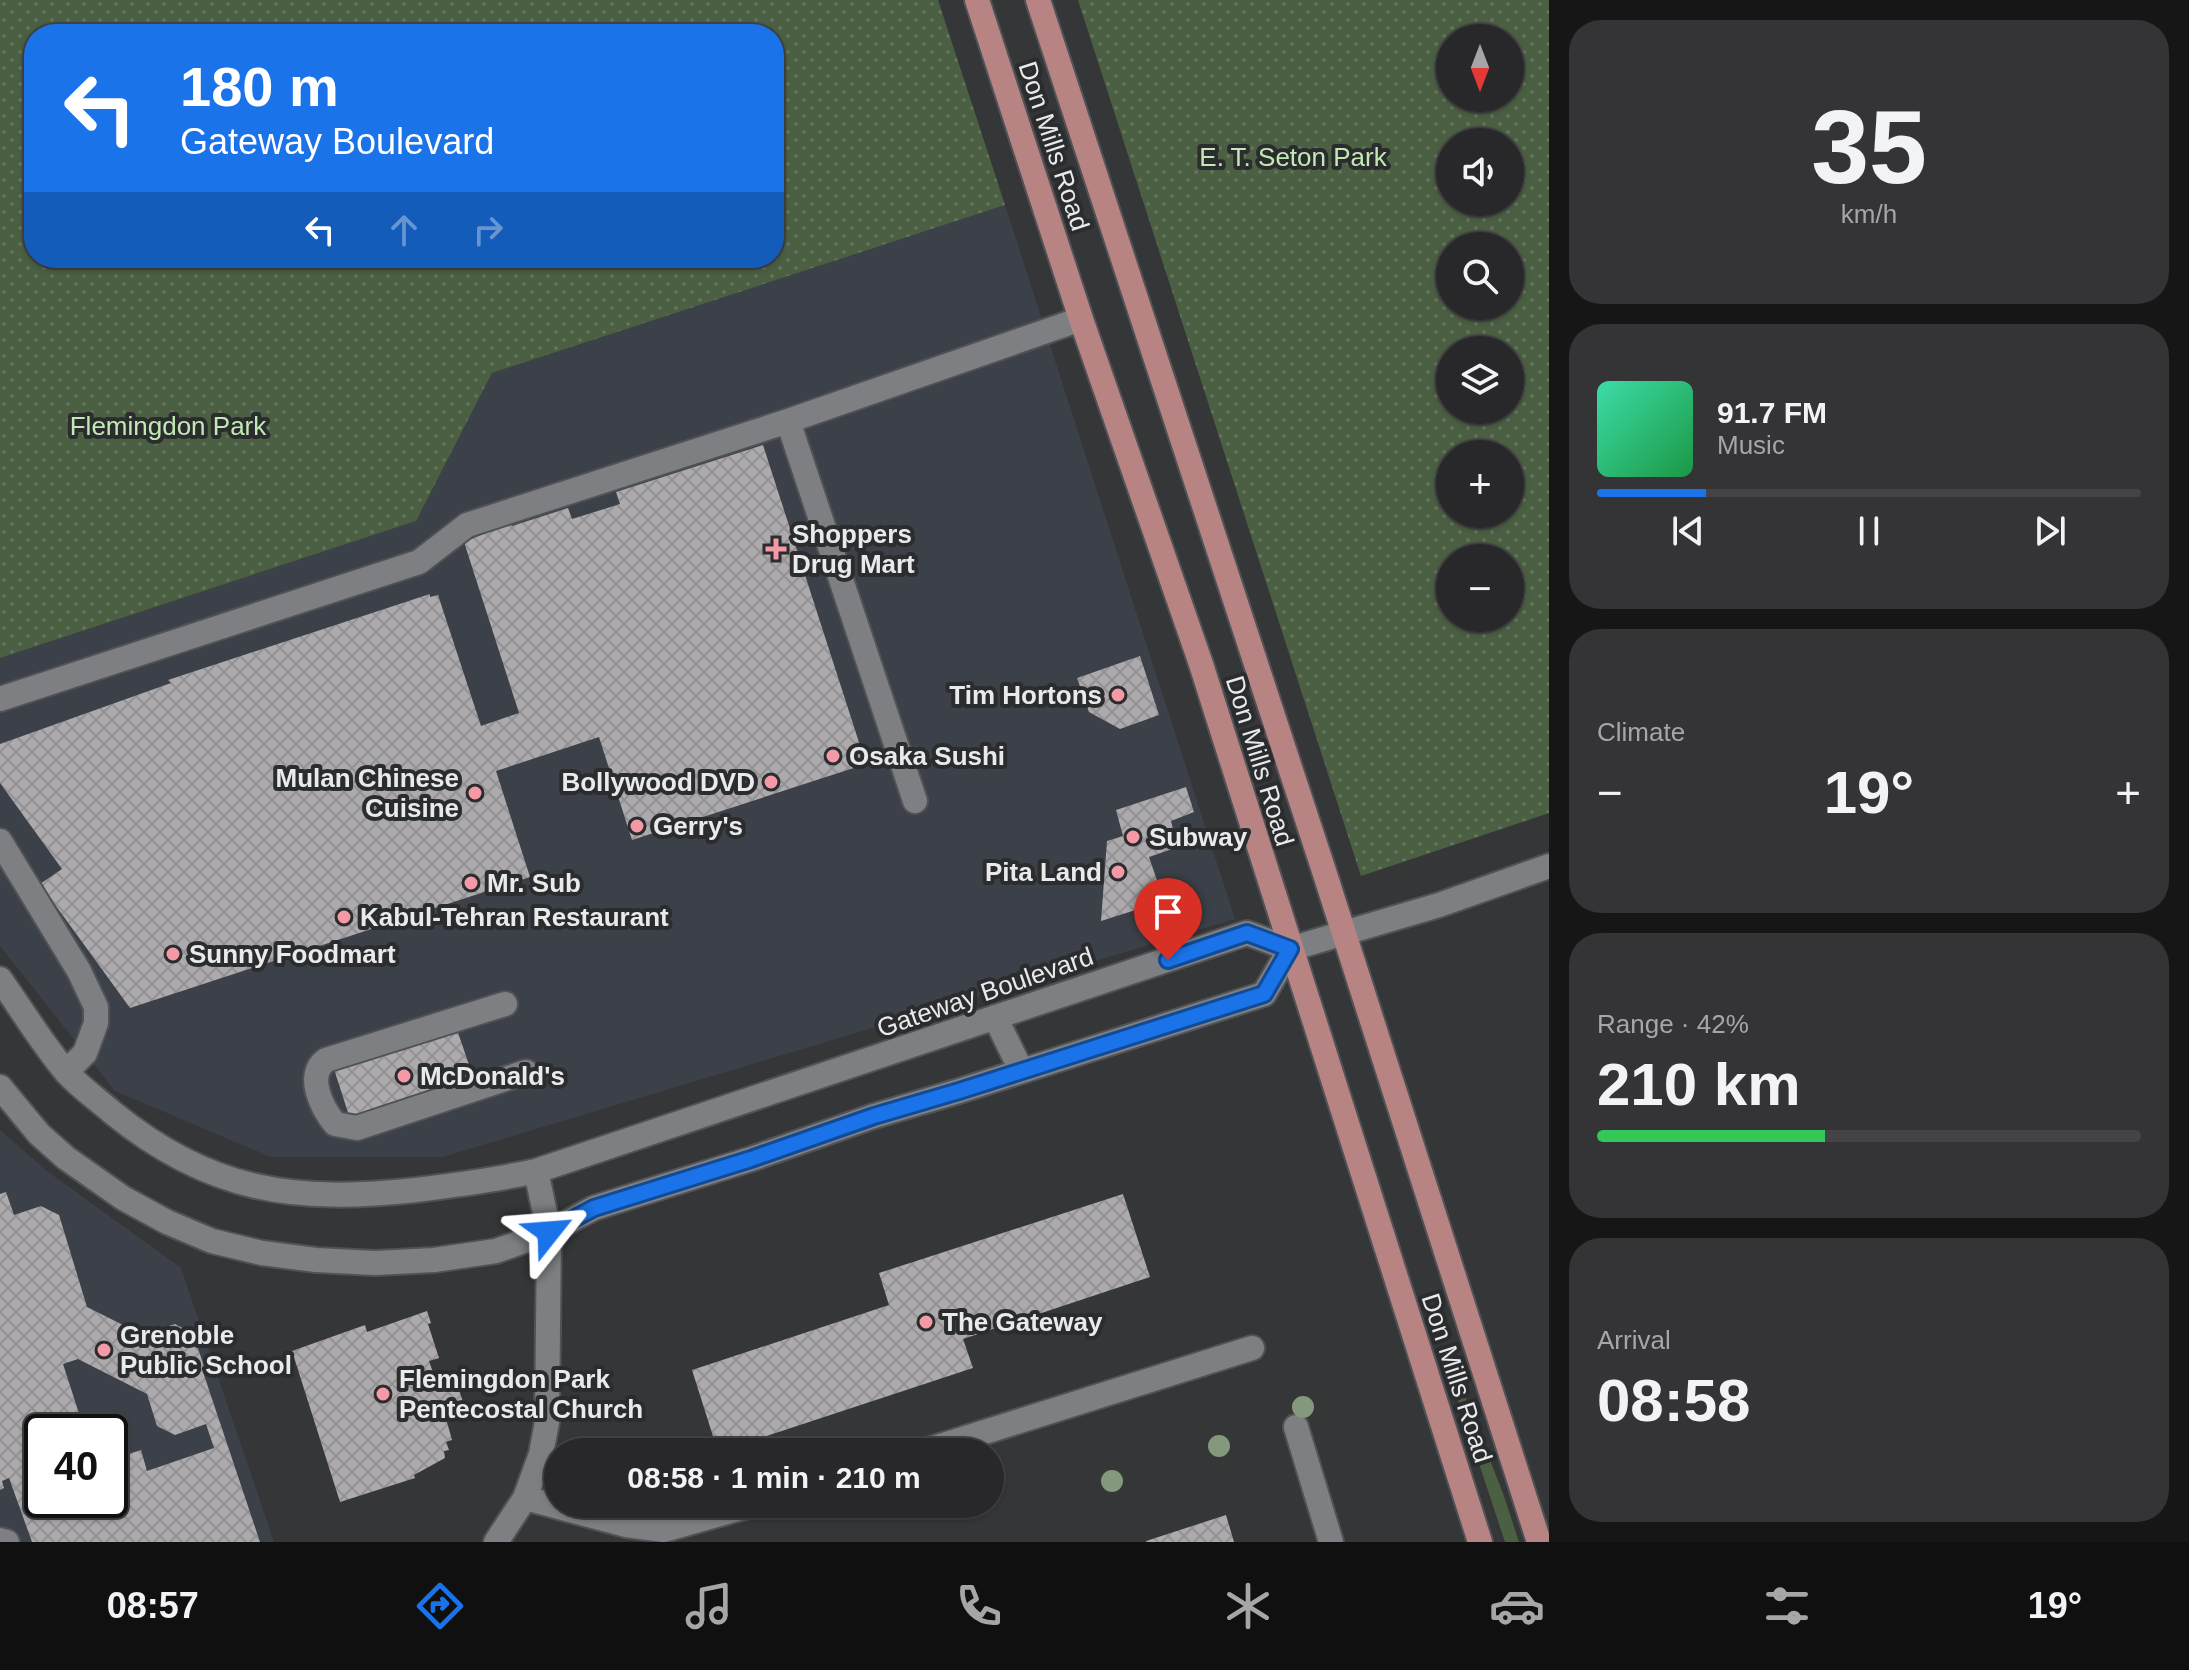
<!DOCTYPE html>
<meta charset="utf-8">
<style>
:root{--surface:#28282a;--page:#343436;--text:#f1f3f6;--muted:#a5a6a8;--line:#444447;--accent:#1a73e8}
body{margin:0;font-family:Arial,sans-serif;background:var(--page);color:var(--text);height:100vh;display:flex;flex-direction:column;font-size:30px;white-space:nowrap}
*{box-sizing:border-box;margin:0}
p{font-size:26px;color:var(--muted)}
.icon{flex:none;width:44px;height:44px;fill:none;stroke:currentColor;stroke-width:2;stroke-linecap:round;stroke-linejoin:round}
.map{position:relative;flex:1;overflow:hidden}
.panel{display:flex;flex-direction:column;gap:20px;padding:20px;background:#161617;width:640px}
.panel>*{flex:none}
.top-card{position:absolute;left:24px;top:24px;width:760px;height:244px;border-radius:32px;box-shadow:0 2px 6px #0004,0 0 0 2px var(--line);background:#1a73e8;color:#fff;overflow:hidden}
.needle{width:52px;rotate:180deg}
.buttons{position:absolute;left:1436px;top:24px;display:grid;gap:16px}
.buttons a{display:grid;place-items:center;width:88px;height:88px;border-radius:50%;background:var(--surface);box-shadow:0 2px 6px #0004,0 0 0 2px var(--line);font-size:40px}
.speed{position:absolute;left:24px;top:1414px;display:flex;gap:16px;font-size:40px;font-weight:700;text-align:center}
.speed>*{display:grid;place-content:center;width:104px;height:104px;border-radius:50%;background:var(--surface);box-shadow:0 2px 6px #0004,0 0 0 2px var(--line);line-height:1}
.speed .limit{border:4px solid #111;border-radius:12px;background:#fff;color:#111}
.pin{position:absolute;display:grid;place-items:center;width:68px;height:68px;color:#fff;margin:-82px -34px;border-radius:50% 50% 50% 0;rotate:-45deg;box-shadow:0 0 8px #0007}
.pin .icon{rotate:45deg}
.me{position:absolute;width:88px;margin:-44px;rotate:62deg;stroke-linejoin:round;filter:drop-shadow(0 0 6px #0008)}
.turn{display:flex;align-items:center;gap:28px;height:168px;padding:0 24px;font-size:36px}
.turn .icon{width:104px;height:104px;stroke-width:2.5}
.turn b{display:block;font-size:56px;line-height:68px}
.lanes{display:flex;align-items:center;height:76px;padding:0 24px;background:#0003;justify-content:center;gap:40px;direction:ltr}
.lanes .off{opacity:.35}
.big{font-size:60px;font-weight:700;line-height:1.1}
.panel .card{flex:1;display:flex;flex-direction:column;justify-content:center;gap:12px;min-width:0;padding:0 28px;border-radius:32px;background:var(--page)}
.panel .dial{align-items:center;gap:0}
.dial b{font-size:104px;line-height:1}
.song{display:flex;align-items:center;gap:24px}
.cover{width:96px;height:96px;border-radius:12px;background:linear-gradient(135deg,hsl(160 70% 55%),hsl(140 70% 35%))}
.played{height:8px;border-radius:4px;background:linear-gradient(90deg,var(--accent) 20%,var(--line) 20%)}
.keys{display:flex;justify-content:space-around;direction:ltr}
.heat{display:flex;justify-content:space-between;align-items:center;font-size:44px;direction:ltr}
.charge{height:12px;border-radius:6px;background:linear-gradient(90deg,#34c759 42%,var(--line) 0)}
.trip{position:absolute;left:544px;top:1438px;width:460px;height:80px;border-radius:40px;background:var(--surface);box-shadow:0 2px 6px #0004,0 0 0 2px var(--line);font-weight:700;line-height:80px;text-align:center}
.tabs{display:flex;height:128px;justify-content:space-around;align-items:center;background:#101011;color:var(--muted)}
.tabs .icon{width:56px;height:56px}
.tabs .active{color:var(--accent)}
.tabs b{font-size:36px;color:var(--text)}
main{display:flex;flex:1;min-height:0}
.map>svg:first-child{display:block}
</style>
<main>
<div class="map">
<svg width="1549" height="1542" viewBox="0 0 1549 1542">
<defs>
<pattern id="park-dots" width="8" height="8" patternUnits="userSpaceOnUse" patternTransform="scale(2)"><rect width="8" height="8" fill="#4b5f43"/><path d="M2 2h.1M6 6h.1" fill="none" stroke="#65765e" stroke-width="1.8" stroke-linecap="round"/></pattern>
<pattern id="building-cross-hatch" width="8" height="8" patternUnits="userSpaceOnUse" patternTransform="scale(2)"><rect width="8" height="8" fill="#adaaad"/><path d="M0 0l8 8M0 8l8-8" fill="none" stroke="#939194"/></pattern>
</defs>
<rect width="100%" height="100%" fill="#353638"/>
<!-- built -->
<path fill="#3c4048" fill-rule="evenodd" d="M1005 205 1235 919 443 1157H271L115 1091 0 946V658L416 521 492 373Z
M0 1130 47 1171 181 1268 274 1542H0ZM42 1432H110V1500H42Z"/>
<!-- green -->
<path fill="#4b5f43" d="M1455 1370 1504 1496 1519 1542H1505L1449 1373Z"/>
<!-- park -->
<path fill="url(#park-dots)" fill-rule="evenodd" d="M0 0H938L1005 205 492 373 416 521 0 658ZM34 34H774V258H34Z
M1078 0H1549V813L1361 876ZM1450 38H1510V98H1450ZM1450 142H1510V202H1450ZM1450 246H1510V306H1450ZM1450 350H1510V410H1450ZM1450 454H1510V514H1450ZM1450 558H1510V618H1450Z"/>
<!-- building -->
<path fill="url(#building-cross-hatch)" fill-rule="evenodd" d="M763 445 866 764 632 840 599 737 496 771 530 877 130 1008 40 884 62 869 0 783V744L171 683 168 680 430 594V597L438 595 481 726 519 713 464 542 511 523 512 526 568 508 572 519 620 504 616 492Z
M1140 656 1159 715 1120 729 1089 712 1077 678Z
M1186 787 1194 812 1171 821 1178 847 1149 857 1164 901 1101 921 1107 841 1123 836 1116 810Z
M455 1024 475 1082 351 1122 334 1069Z
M6 1192 14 1215 41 1206 59 1215 87 1307 143 1335 175 1324 193 1334 204 1366 202 1369 260 1542H32L9 1478 2 1481 4 1488 0 1490V1194ZM78 1359 147 1394 157 1426 175 1435 206 1424 214 1448 147 1471 141 1450 110 1460V1500H42V1432H85L63 1364Z
M1123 1194 1150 1277 963 1339 973 1368 718 1452 692 1370 889 1305 879 1273Z
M427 1311 431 1323 428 1324 439 1358 429 1361 436 1381 454 1375 465 1408 445 1415 452 1440 446 1442 449 1450 444 1451 445 1458 414 1475 415 1478 340 1502 292 1351 365 1325 367 1332Z
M1226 1515 1234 1542H1146V1541Z"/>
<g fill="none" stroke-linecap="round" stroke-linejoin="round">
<defs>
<path id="minor" d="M788 421 915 801
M0 699 419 562 467 525 788 421 1081 319
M0 841 79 971 96 1007V1023L85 1053 66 1072
M1290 949 1439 905 1549 866
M0 979C22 1010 43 1045 67 1073 81 1088 98 1100 113 1113 210 1192 295 1203 416 1190 456 1185 496 1180 536 1171L1247 933 1290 949
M505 1004 326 1060C305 1075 322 1108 335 1124L357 1128 526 1072
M995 1017 1021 1070
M0 1087 39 1134 66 1158 123 1198 167 1222 212 1241 262 1253 316 1260 375 1263 434 1260 496 1251 549 1232 594 1208 751 1159 874 1116 959 1091 1264 994 1290 949
M1296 1427 1331 1542
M921 1452 1252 1348
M525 1498 626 1525 664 1530 755 1504
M0 1540 7 1542
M496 1542 525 1498 541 1454 547 1422 549 1232 536 1171"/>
<path id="major" d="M977 0 1081 319 1201 664 1480 1542
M1038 0 1324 871 1539 1542"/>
</defs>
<!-- minor casing -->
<use href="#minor" stroke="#515255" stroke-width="28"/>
<!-- major casing -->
<use href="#major" stroke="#515255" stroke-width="28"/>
<!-- minor -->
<use href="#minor" stroke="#7d7f82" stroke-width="24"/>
<!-- major -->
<use href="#major" stroke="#b88483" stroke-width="24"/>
</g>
<!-- trees -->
<g fill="#83987c">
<circle cx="1303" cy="1407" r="11"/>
<circle cx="1219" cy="1446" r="11"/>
<circle cx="1112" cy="1481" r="11"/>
</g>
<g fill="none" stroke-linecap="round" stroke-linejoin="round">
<defs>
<path id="route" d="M549 1232 594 1208 751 1159 874 1116 959 1091 1264 994 1290 949 1247 933 1168 960"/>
</defs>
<!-- route casing -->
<use href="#route" stroke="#114b97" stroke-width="20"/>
<!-- route -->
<use href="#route" stroke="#1a73e8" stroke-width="14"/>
</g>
<!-- markers -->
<g fill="#f49aa6" stroke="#2b2c2e" stroke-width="3">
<path d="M772 537h8v8h8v8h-8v8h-8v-8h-8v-8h8z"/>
<circle cx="1118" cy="695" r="8"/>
<circle cx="833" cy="756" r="8"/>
<circle cx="771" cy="782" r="8"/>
<circle cx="475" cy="793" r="8"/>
<circle cx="637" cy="826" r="8"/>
<circle cx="1133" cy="837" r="8"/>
<circle cx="1118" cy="872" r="8"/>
<circle cx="471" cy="883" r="8"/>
<circle cx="344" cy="917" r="8"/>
<circle cx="173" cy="954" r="8"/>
<circle cx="404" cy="1076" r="8"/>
<circle cx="926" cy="1322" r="8"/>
<circle cx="104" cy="1350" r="8"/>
<circle cx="383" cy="1394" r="8"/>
</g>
<g text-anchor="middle" stroke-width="8" stroke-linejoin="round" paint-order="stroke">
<!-- street labels -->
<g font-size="26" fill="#e9eaec" stroke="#2b2c2e">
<text transform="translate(1054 146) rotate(72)" y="9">Don Mills Road</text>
<text transform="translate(1260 761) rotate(73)" y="9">Don Mills Road</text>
<text transform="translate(985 992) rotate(-19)" y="9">Gateway Boulevard</text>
<text transform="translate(1457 1378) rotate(72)" y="9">Don Mills Road</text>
</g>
<!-- park labels -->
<g font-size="26" fill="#c2e9b4" stroke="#2b2c2e">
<text x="1293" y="166">E. T. Seton Park</text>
<text x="168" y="435">Flemingdon Park</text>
</g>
<!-- poi labels -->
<g font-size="26" font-weight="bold" fill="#e9eaec" stroke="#2b2c2e" text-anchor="start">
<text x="792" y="543">Shoppers<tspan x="792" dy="30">Drug Mart</tspan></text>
<text x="1102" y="704" text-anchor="end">Tim Hortons</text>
<text x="849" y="765">Osaka Sushi</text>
<text x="459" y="787" text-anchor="end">Mulan Chinese<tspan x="459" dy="30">Cuisine</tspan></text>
<text x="755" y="791" text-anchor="end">Bollywood DVD</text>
<text x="653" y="835">Gerry's</text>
<text x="1149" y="846">Subway</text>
<text x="1102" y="881" text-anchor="end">Pita Land</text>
<text x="487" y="892">Mr. Sub</text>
<text x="360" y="926">Kabul-Tehran Restaurant</text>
<text x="189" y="963">Sunny Foodmart</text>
<text x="420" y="1085">McDonald's</text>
<text x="942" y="1331">The Gateway</text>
<text x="120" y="1344">Grenoble<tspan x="120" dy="30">Public School</tspan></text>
<text x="399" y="1388">Flemingdon Park<tspan x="399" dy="30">Pentecostal Church</tspan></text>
</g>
</g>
</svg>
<div class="buttons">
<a><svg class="needle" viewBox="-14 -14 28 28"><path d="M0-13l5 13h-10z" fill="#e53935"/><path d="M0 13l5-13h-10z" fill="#a5a6a8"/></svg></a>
<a><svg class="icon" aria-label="sound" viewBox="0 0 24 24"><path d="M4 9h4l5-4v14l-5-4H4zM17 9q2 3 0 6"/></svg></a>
<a><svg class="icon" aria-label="search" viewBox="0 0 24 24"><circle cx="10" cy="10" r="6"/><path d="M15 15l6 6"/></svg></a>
<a><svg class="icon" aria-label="layers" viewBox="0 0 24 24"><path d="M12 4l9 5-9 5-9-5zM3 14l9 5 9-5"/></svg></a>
<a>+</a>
<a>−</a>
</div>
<div class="speed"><div class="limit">40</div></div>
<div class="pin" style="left:1168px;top:960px;background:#d93025"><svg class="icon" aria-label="arrive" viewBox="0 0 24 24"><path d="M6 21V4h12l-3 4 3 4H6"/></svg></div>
<svg class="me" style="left:549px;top:1232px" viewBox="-20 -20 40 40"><path d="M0-17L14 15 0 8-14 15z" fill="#1a73e8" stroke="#fff" stroke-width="4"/></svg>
<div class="trip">08:58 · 1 min · 210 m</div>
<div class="top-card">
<div class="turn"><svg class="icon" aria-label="left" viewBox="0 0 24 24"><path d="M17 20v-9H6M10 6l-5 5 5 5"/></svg><div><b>180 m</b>Gateway Boulevard</div></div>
<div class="lanes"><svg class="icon" aria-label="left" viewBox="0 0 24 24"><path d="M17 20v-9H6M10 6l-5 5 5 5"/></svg><svg class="icon off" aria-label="ahead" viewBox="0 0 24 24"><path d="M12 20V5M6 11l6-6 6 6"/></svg><svg class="icon off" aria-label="right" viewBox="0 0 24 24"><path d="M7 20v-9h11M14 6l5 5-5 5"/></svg></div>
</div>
</div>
<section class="panel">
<div class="card dial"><b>35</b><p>km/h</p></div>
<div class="card">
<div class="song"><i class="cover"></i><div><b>91.7 FM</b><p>Music</p></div></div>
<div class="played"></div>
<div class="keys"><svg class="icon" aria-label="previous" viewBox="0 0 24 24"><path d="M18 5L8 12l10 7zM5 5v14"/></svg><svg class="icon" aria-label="pause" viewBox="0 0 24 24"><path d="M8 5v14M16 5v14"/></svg><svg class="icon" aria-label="next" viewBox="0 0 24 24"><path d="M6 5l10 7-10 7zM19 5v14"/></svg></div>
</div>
<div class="card"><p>Climate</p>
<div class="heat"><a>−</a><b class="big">19°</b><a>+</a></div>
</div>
<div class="card"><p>Range · 42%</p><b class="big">210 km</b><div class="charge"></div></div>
<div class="card"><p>Arrival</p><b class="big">08:58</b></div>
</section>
</main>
<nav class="tabs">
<b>08:57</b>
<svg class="icon active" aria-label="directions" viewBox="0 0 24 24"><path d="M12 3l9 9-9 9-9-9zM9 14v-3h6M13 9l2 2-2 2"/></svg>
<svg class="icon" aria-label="music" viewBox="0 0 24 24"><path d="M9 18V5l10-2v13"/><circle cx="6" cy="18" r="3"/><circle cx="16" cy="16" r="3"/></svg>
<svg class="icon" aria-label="phone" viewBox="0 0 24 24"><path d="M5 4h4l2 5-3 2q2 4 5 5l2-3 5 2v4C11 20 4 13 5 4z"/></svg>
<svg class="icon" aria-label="climate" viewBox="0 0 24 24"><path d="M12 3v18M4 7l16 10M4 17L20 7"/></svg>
<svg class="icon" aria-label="car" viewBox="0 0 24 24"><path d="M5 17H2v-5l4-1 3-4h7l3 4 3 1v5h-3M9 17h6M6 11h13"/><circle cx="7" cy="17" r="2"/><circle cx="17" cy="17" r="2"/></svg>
<svg class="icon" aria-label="filters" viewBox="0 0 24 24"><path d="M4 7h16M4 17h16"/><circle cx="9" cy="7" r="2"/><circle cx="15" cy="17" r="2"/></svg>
<b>19°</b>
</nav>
